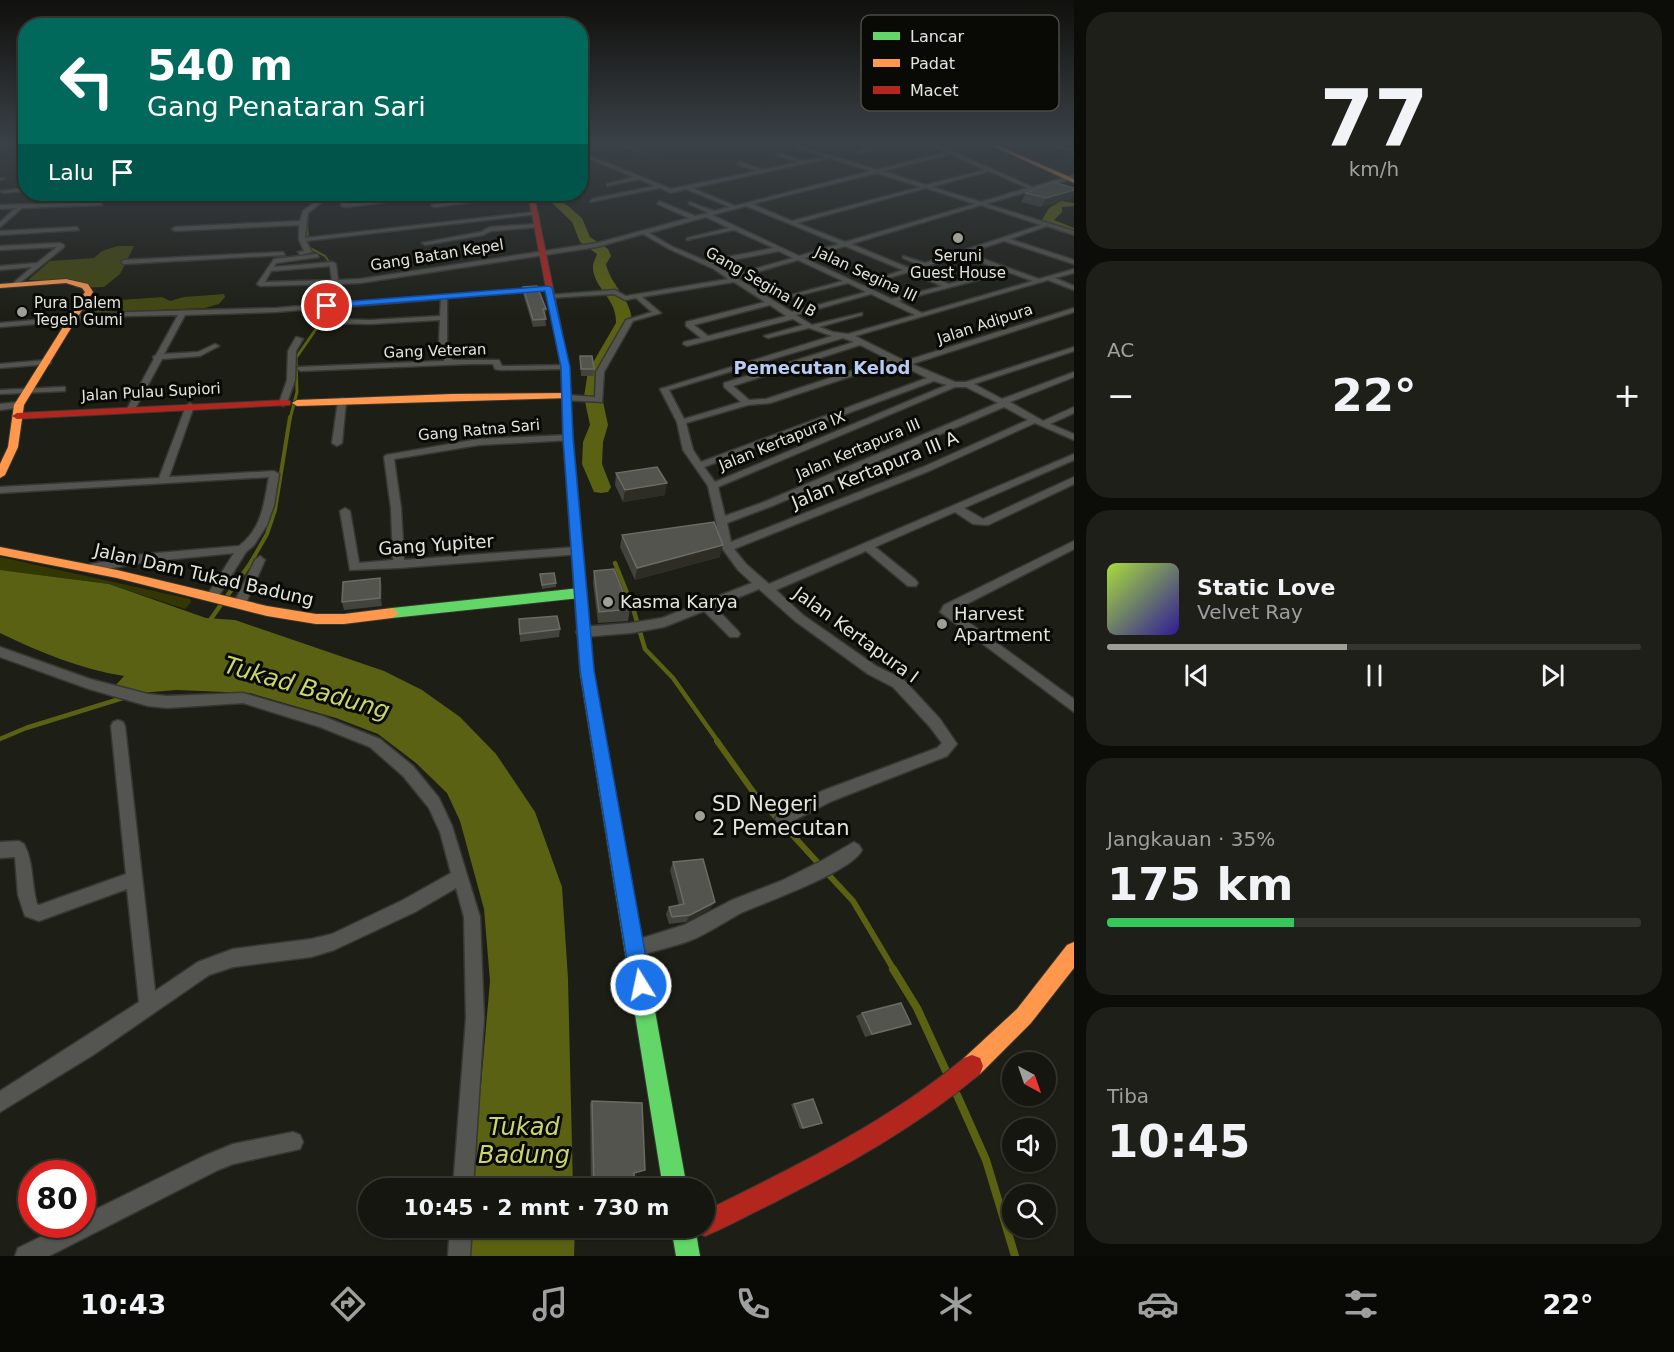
<!DOCTYPE html>
<html lang="id">
<meta charset="utf-8">
<style>
:root{--surface:#161610;--page:#1f1f19;--text:#f1f3f6;--muted:#9e9f9f;--line:#353530;--accent:#9e9f96}
body{margin:0;font-family:"DejaVu Sans",sans-serif;background:var(--page);color:var(--text);height:100vh;display:flex;flex-direction:column;font-size:22px;white-space:nowrap}
*{box-sizing:border-box;margin:0}
p{font-size:20px;color:var(--muted)}
.icon{flex:none;width:33px;height:33px;fill:none;stroke:currentColor;stroke-width:2;stroke-linecap:round;stroke-linejoin:round}
.map{position:relative;flex:1;overflow:hidden}
.details{display:flex;flex-direction:column;gap:12px;padding:12px;background:#0c0c09;width:600px}
.details>*{flex:none}
.banner{position:absolute;left:18px;top:18px;width:570px;height:183px;border-radius:24px;box-shadow:0 2px 4px #0004,0 0 0 2px var(--line);background:#00695c;color:#fff;overflow:hidden}
.needle{width:39px;rotate:140deg}
.buttons{position:absolute;left:1002px;top:1052px;display:grid;gap:12px}
.buttons a{display:grid;place-items:center;width:54px;height:54px;border-radius:50%;background:var(--surface);box-shadow:0 2px 4px #0004,0 0 0 2px var(--line);font-size:30px}
.speed{position:absolute;left:18px;top:1160px;display:flex;gap:12px;font-size:30px;font-weight:700;text-align:center}
.speed>*{display:grid;place-content:center;width:78px;height:78px;border-radius:50%;background:var(--surface);box-shadow:0 2px 4px #0004,0 0 0 2px var(--line);line-height:1}
.speed .limit{border:9px solid #d22;background:#fff;color:#111}
.pin{position:absolute;display:grid;place-items:center;width:51px;height:51px;color:#fff;margin:-26px;border:3px solid #fff;border-radius:50%;box-shadow:0 2px 6px #0007}
.me{position:absolute;width:66px;margin:-33px;rotate:350deg;stroke-linejoin:round;filter:drop-shadow(0 0 4px #0008)}
.turn{display:flex;align-items:center;gap:21px;height:126px;padding:0 30px;font-size:27px}
.turn .icon{width:78px;height:78px;stroke-width:2.5}
.turn b{display:block;font-size:42px;line-height:51px}
.then{display:flex;align-items:center;height:57px;padding:0 30px;background:#0003;gap:12px;font-size:22px}
.big{font-size:45px;font-weight:700;line-height:1.1}
.details .widget{flex:1;display:flex;flex-direction:column;justify-content:center;gap:9px;min-width:0;padding:0 21px;border-radius:24px;background:var(--page)}
.details .dial{align-items:center;gap:0}
.dial b{font-size:78px;line-height:1}
.song{display:flex;align-items:center;gap:18px}
.cover{width:72px;height:72px;border-radius:9px;background:linear-gradient(135deg,hsl(80 70% 55%),hsl(250 70% 35%))}
.played{height:6px;border-radius:3px;background:linear-gradient(90deg,var(--accent) 45%,var(--line) 45%)}
.keys{display:flex;justify-content:space-around;direction:ltr}
.heat{display:flex;justify-content:space-between;align-items:center;font-size:33px;direction:ltr}
.charge{height:9px;border-radius:4px;background:linear-gradient(90deg,#34c759 35%,var(--line) 0)}
.trip{position:absolute;left:358px;top:1178px;width:357px;height:60px;border-radius:30px;background:var(--surface);box-shadow:0 2px 4px #0004,0 0 0 2px var(--line);font-weight:700;line-height:60px;text-align:center}
.dock{display:flex;height:96px;justify-content:space-around;align-items:center;background:#090906;color:var(--muted)}
.dock .icon{width:42px;height:42px}
.dock .current{color:var(--accent)}
.dock b{font-size:27px;color:var(--text)}
main{display:flex;flex:1;min-height:0}
.map>svg:first-child{display:block}
</style>
<main>
<div class="map">
<svg width="1074" height="1256" viewBox="0 0 1074 1256">
<rect width="100%" height="100%" fill="#1d1e16"/>
<!-- green -->
<path fill="#333803" d="M0 557 190 599 191 602 185 609 109 584 0 570Z"/>
<!-- forest -->
<path fill="#434811" d="M118 246H134L120 274 104 287 77 288 60 280H28L50 261 94 258 102 251Z
M224 294 225 297 219 304 205 308 83 313 85 306 92 302 162 297 170 301 184 297Z"/>
<!-- water -->
<path fill="#5a6112" d="M1061 201 1074 203V206L1062 207V212L1054 220 1074 228V232L1042 220 1049 208Z
M0 570 109 584 206 618 235 620 384 671 422 690 460 717 496 754 535 812 562 887 568 979 573 1188H472L490 981 484 909 460 821 447 793 416 763 378 734 336 718 250 693 176 690 141 693 115 686 124 676C80 669 39 652 0 633Z
M467 1227H575L574 1256H464Z"/>
<g fill="none" stroke-linecap="round" stroke-linejoin="round">
<!-- stream-far5 -->
<path stroke="#5a6112" stroke-width="2" d="M307 218 308 247 325 256 332 266"/>
<!-- stream-far4 -->
<path stroke="#5a6112" stroke-width="3" d="M290 419 297 392 296 358 316 329 322 310"/>
<!-- stream-far3 -->
<path stroke="#5a6112" stroke-width="4" d="M251 562 267 534 275 510 290 417"/>
<!-- stream-far2 -->
<path stroke="#5a6112" stroke-width="4.5" d="M615 563 633 608 645 649 673 678 719 743
M208 623 252 561
M0 739 26 728 126 697"/>
<!-- stream-far1 -->
<path stroke="#5a6112" stroke-width="6" d="M717 741 754 793 820 865
M826 872 853 901 894 970"/>
<!-- stream -->
<path stroke="#5a6112" stroke-width="8" d="M893 969 917 1008 946 1071
M957 1095 986 1160 1015 1256"/>
<!-- river -->
<path fill="#5a6112" fill-rule="evenodd" d="M543 194H554L582 218 590 237 608 249 611 256 606 264C611 286 632 299 632 323L604 371 602 397 608 425 603 442 602 464 611 487 608 492 601 493 594 492 582 464 583 442 590 425 584 397 588 371 616 323C617 298 593 288 593 267 593 262 596 258 597 254L580 242 572 222Z"/>
<defs>
<path id="street" d="M847 142 875 148 859 154 857 152 868 148Z
M926 142H931L1032 187 1074 175V178L986 204 1074 231V235L1047 226 1010 239 1074 260V264L1004 241 967 253 1039 279 1074 269V273L1055 278 1074 286V290L1048 280 855 336 905 361 1074 308V312L912 364 955 382H966L1074 347V351L974 384 1002 399 1074 372V377L1010 402 1043 421 1074 407V413L1050 424 1074 434V440L1035 423 929 471 734 549 746 564 769 584 1074 454V460L964 508 983 519 1074 477V484L988 525 973 524 955 512 875 547 916 580 918 583 916 586H908L866 551 776 590 803 615 876 666 903 679 940 719 957 744 947 756 832 801 783 826 778 824 775 819 778 814 822 791 937 748 942 743 930 727 893 687 868 674 795 621 759 589 715 607 738 631 740 634 738 637H730L704 611 664 627 631 633 582 637 578 635 576 632 578 629 582 627 631 623 662 618 752 583 738 570 722 548 708 486 683 450 677 422 660 389 832 336 809 328 768 338 764 336 803 325 793 319 687 346 683 344 684 342 701 338 686 326V322L765 302 734 282 642 297 661 313 633 321 604 372 602 402 563 400 562 398 566 395 595 397 596 372 626 320 652 312 636 298 625 300 614 294 550 298 548 297V295L615 290 626 296 728 279 714 269 669 249 643 234 597 247 360 283 338 284 330 304 551 287 552 288 549 290 447 298V342L452 354V360H499L502 366 568 365V369H565L501 370 495 369 493 364H470L301 371 297 369 298 367 444 361V354L439 342 440 320 370 324 324 323 320 321 322 308 276 312 185 315 164 354 198 352 215 344 219 346 200 356 162 359 135 409 131 412 127 409 154 359 153 357 156 355 178 315 129 316 0 327V323L129 312 276 308 323 304 331 284 260 286 257 284 274 259 317 254 319 257 276 263 274 267 333 262 336 264 338 280 360 279 597 243 689 218 657 204 659 201 695 216 709 213 689 204V202L714 211 730 207 686 189 671 193 660 188 590 202 592 199 655 186 639 179 607 186V184L634 177 580 155V152L671 189 757 171 737 164 739 162 763 170 799 162 776 155 778 153 804 161 825 157 797 148 799 146 877 170 947 152ZM951 154 985 170 926 185 882 171ZM830 158 871 171 735 206 692 188ZM989 171 1027 188 981 202 931 187ZM877 173 921 187 792 221 752 204ZM926 188 975 204 845 242 797 223ZM981 205 1041 225 925 263 903 256V258L919 265 909 268 851 244ZM746 206 839 244 799 256 712 215ZM706 217 729 228 687 238V240L734 230 774 248 706 261 673 247 649 233ZM845 246 903 270 874 280V282L909 272 942 286 892 299 804 258ZM779 251 793 258 733 275 712 264ZM961 255 1002 270 949 284 915 270ZM798 260 843 281 780 298V300L848 283 866 292 792 312 737 278ZM330 266 332 280 265 282 271 271ZM1008 272 1033 281 922 313 898 301ZM871 294 915 315 848 334 833 332 819 327 862 315V313L812 325 796 315ZM441 299 440 316 370 320 328 319 329 308ZM770 305 786 316 708 336 694 325ZM843 338 854 342 724 383V387L741 402 684 419 669 390ZM860 345 888 359 766 399 749 400 733 386ZM895 362 927 378 701 462 693 450 686 423 748 405 770 403ZM934 381 947 385 715 482 704 467ZM955 387H966L998 403 764 502 725 516 718 487ZM1004 407 1028 420 923 467 731 542 727 523 772 506Z
M1051 142 1074 150V153L1052 145H1027Z
M0 178H4V179L0 180Z
M26 188V191L3 193 0 191Z
M61 194H86L59 196Z
M326 194H332L308 213 305 238 535 212 538 214 306 241 312 252 300 255 298 252 304 251 299 240V225L175 231 172 229 175 227 300 221 303 211Z
M440 194H453L346 207 342 206 339 200 344 199 346 203Z
M522 194H534L434 207 431 205Z
M100 202 102 205 22 208 0 227V222L16 208 0 209V205Z
M537 224 539 227 491 231 483 235 425 245 422 243 481 232 490 227Z
M77 227 79 230 0 235V231Z
M60 243 64 245V247L16 286 11 285 32 267 0 270V266L37 263 57 247 0 250V246Z
M283 252 285 255 124 264 121 262 124 260Z
M296 337 303 339 296 351 295 380 287 403 283 406 279 403 287 380 288 351Z
M47 360 51 362 50 364 0 368V364Z
M62 387H65V391L0 394V390Z
M342 398 346 401 342 443 337 446 332 443 338 401Z
M19 402 23 405 22 407 0 410V404Z
M190 403 194 406 169 477 274 471 279 474 274 505 267 525 254 545 246 552 216 600 212 601 206 597 234 553 145 562 91 572 85 568 91 564 145 554 239 546C262 529 264 503 269 477L0 493V487L159 478 186 406Z
M568 435 573 438 571 440 479 445 394 459 401 508 404 560 577 547 581 548 582 551 581 554 399 568 350 570 340 511 345 508 350 511 359 563 393 560 391 508 384 457 386 455 479 439Z
M1074 541V549L953 611 1074 699V712L940 612 944 605Z
M260 556 265 560 246 603 244 606H236L234 603 255 560Z
M0 647 90 679 148 694 167 696 243 693 322 716 380 739 413 766 439 798 452 826 480 917 484 1018 473 1188H453L466 1018 464 917 456 888 415 912 334 950 311 957 233 967 209 975 93 1055 0 1112V1091L139 1002 127 889 39 921 25 916 18 895 15 857 0 858V842L19 841 24 844C34 863 31 883 37 904L39 905 126 874 111 726 113 722 118 720 123 722 125 726 155 991 198 962 233 949 311 939 332 934 403 900 451 873 440 832 429 808 403 776 370 747 320 727 243 703 167 708 148 706 89 689 0 657Z
M854 842 859 845 862 850C852 872 765 902 741 913 724 922 707 934 689 941 672 947 653 951 636 957L630 954 627 948 630 942 684 925 732 900 781 881 823 860Z
M293 1132 300 1135 303 1142 300 1149 233 1164 218 1170 49 1256H15L18 1248 67 1224H82V1216L204 1156 233 1144Z
M450 1227H472L470 1256H448Z"/>
<path id="fast" d="M609 142 607 143 580 146V143Z
M580 588 586 593 580 598 392 618 385 613 392 608Z
M587 667 592 669 594 673 687 1188H663L580 673 582 669Z
M671 1227H695L700 1256H676Z"/>
<path id="slow" d="M984 142H990L1074 179V183Z
M66 279 88 284 93 292 24 405 18 447 5 475 0 478V464L8 447 14 405 85 292 82 288 66 283 0 288V284Z
M566 393 569 394V398L297 406 292 403 297 400 452 394Z
M0 547 117 570 267 606 316 614H344L392 608 399 613 392 618 344 624H316L267 616 117 578 0 555Z
M1074 942V968L1031 1023 980 1074 972 1077 964 1074 961 1066 964 1058 1017 1009 1067 945Z"/>
<path id="jam" d="M528 194H534L569 367 573 438 594 673 592 677 587 679 582 677 580 673 563 438 561 367Z
M287 400 290 401V405L17 419 12 416 17 413Z
M972 1055 980 1058 983 1066 980 1074C917 1126 848 1165 775 1202 752 1213 729 1226 705 1236L696 1233 694 1227H705V1211C796 1166 886 1123 964 1058Z"/>
</defs>
<!-- street casing -->
<use href="#street" stroke="#373832" stroke-width="3"/>
<!-- fast casing -->
<use href="#fast" stroke="#373832" stroke-width="2"/>
<!-- slow casing -->
<use href="#slow" stroke="#373832" stroke-width="2"/>
<!-- jam casing -->
<use href="#jam" stroke="#373832" stroke-width="2"/>
<!-- street -->
<use href="#street" fill="#545550" fill-rule="evenodd"/>
<!-- fast -->
<use href="#fast" fill="#63d668" fill-rule="evenodd"/>
<!-- slow -->
<use href="#slow" fill="#ff974d" fill-rule="evenodd"/>
<!-- jam -->
<use href="#jam" fill="#b3261e" fill-rule="evenodd"/>
</g>
<!-- wall -->
<path fill="#43433d" d="M621 142H691L690 147 645 156 621 147Z
M1026 193 1072 198 1041 207 1021 202Z
M523 287 546 309 545 316 546 326 533 327 523 294Z
M580 356 594 369 593 376H581Z
M616 473 665 495 623 502 615 485Z
M622 535 720 557 635 580 620 547Z
M594 571 630 609 628 621 598 623 593 583Z
M540 574 556 583V587L542 589Z
M382 586V606L344 610 342 602Z
M519 619 560 629 559 637 520 642Z
M673 862 715 902 710 909 686 922 669 924 666 914 669 907 679 905 670 870Z
M862 1013 911 1024 903 1027 865 1037 856 1016Z
M813 1099 803 1128 800 1129 791 1104Z
M592 1101 634 1173 635 1188H591L590 1103Z"/>
<!-- shaded-wall -->
<path fill="#2d2d26" d="M680 142H691L690 147 645 156 646 148Z
M1074 190V194L1072 198 1041 207 1046 198Z
M667 483 665 495 623 502 625 490Z
M723 545 720 557 635 580 637 568Z
M380 578 382 586V606L380 598Z
M715 902 710 909 686 922 690 915Z"/>
<!-- building -->
<path fill="#54544e" stroke="#6b6b64" stroke-width="1.5" d="M628 142H680L646 148Z
M1053 182 1074 188V190L1046 198 1026 193Z
M537 286 546 309H543L546 319 533 320 523 287Z
M580 356H592L594 369H581Z
M657 467 667 483 625 490 616 473Z
M714 522 723 545 637 568 622 535Z
M614 569 630 609 599 612 594 571Z
M554 573 556 583 542 585 540 574Z
M380 578V598L342 602 343 582Z
M557 616 560 629 520 634 519 619Z
M703 859 715 902 690 915 672 917 669 907 684 904 673 862Z
M901 1003 911 1024 872 1034 862 1013Z
M813 1099 822 1123 803 1128 794 1104Z
M592 1101 642 1103 645 1170 634 1173 635 1188H594Z"/>
<!-- sky -->
<linearGradient id="sky" x2="0" y2="1"><stop stop-color="#10100c"/><stop offset="0.45" stop-color="#3a4147"/><stop offset="1" stop-color="#3a4147" stop-opacity="0"/></linearGradient>
<rect width="1074" height="318" fill="url(#sky)"/>
<!-- route -->
<path fill="#1a73e8" stroke="#114b97" stroke-width="1.5" d="M549 286 552 288 570 367 573 438 594 670 651 985 648 992 641 995 634 992 631 985 580 670 563 438 561 367 545 291 327 308 323 306 327 303Z"/>
<!-- markers -->
<g fill="#9e9f96" stroke="#090a05" stroke-width="2">
<circle cx="958" cy="238" r="6"/>
<circle cx="22" cy="312" r="6"/>
<circle cx="608" cy="602" r="6"/>
<circle cx="942" cy="624" r="6"/>
<circle cx="700" cy="816" r="6"/>
</g>
<g text-anchor="middle" stroke-width="6" stroke-linejoin="round" paint-order="stroke">
<!-- far-street labels -->
<g font-size="15" fill="#e3e4db" stroke="#090a05">
<text transform="translate(437 255) rotate(-9)" y="5">Gang Batan Kepel</text>
<text transform="translate(866 274) rotate(25)" y="5">Jalan Segina III</text>
<text transform="translate(761 282) rotate(30)" y="5">Gang Segina II B</text>
<text transform="translate(985 324) rotate(-18)" y="5">Jalan Adipura</text>
<text transform="translate(435 351) rotate(-2)" y="5">Gang Veteran</text>
<text transform="translate(151 392) rotate(-3)" y="5">Jalan Pulau Supiori</text>
<text transform="translate(479 430) rotate(-5)" y="5">Gang Ratna Sari</text>
<text transform="translate(782 441) rotate(-22)" y="5">Jalan Kertapura IX</text>
<text transform="translate(858 449) rotate(-23)" y="5">Jalan Kertapura III</text>
</g>
<!-- far-poi labels -->
<g font-size="15" fill="#e3e4db" stroke="#090a05">
<text x="958" y="261">Seruni<tspan x="958" dy="17">Guest House</tspan></text>
<text x="34" y="308" text-anchor="start">Pura Dalem<tspan x="34" dy="17">Tegeh Gumi</tspan></text>
</g>
<!-- far-quarter labels -->
<g font-size="18" font-weight="bold" fill="#b9ccf4" stroke="#090a05">
<text x="822" y="374">Pemecutan Kelod</text>
</g>
<!-- street labels -->
<g font-size="18" fill="#e3e4db" stroke="#090a05">
<text transform="translate(875 470) rotate(-22)" y="6">Jalan Kertapura III A</text>
<text transform="translate(436 545) rotate(-4)" y="6">Gang Yupiter</text>
<text transform="translate(204 575) rotate(13)" y="6">Jalan Dam Tukad Badung</text>
<text transform="translate(856 635) rotate(36)" y="6">Jalan Kertapura I</text>
</g>
<!-- poi labels -->
<g font-size="18" fill="#e3e4db" stroke="#090a05" text-anchor="start">
<text x="620" y="608">Kasma Karya</text>
<text x="954" y="620">Harvest<tspan x="954" dy="21">Apartment</tspan></text>
</g>
<!-- near-poi labels -->
<g font-size="21" fill="#e3e4db" stroke="#090a05" text-anchor="start">
<text x="712" y="811">SD Negeri<tspan x="712" dy="24">2 Pemecutan</tspan></text>
</g>
<!-- near-water labels -->
<g font-size="24" font-style="italic" fill="#cad76b" stroke="#090a05">
<text transform="translate(307 688) rotate(16)" y="8">Tukad Badung</text>
<text x="524" y="1135">Tukad<tspan x="524" dy="28">Badung</tspan></text>
</g>
</g>
<!-- legend -->
<rect x="861" y="15" width="198" height="96" rx="9" fill="#090a05" stroke="#4a4b45" stroke-width="1.5"/>
<rect x="873" y="32" width="27" height="8" fill="#63d668"/>
<rect x="873" y="59" width="27" height="8" fill="#ff974d"/>
<rect x="873" y="86" width="27" height="8" fill="#b3261e"/>
<g font-size="16" fill="#e3e4db">
<text x="910" y="42">Lancar</text>
<text x="910" y="69">Padat</text>
<text x="910" y="96">Macet</text>
</g>
</svg>
<div class="buttons">
<a><svg class="needle" viewBox="-14 -14 28 28"><path d="M0-13l5 13h-10z" fill="#e53935"/><path d="M0 13l5-13h-10z" fill="#9e9f9f"/></svg></a>
<a><svg class="icon" aria-label="sound" viewBox="0 0 24 24"><path d="M4 9h4l5-4v14l-5-4H4zM17 9q2 3 0 6"/></svg></a>
<a><svg class="icon" aria-label="search" viewBox="0 0 24 24"><circle cx="10" cy="10" r="6"/><path d="M15 15l6 6"/></svg></a>
</div>
<div class="speed"><div class="limit">80</div></div>
<div class="pin" style="left:327px;top:306px;background:#d93025"><svg class="icon" aria-label="arrive" viewBox="0 0 24 24"><path d="M6 21V4h12l-3 4 3 4H6"/></svg></div>
<svg class="me" style="left:641px;top:985px" viewBox="-20 -20 40 40"><circle r="17" fill="#1a73e8" stroke="#fff" stroke-width="3"/><path d="M0-11L8 9 0 5-8 9z" fill="#fff"/></svg>
<div class="trip">10:45 · 2 mnt · 730 m</div>
<div class="banner">
<div class="turn"><svg class="icon" aria-label="left" viewBox="0 0 24 24"><path d="M17 20v-9H6M10 6l-5 5 5 5"/></svg><div><b>540 m</b>Gang Penataran Sari</div></div>
<div class="then">Lalu<svg class="icon" aria-label="arrive" viewBox="0 0 24 24"><path d="M6 21V4h12l-3 4 3 4H6"/></svg></div>
</div>
</div>
<section class="details">
<div class="widget dial"><b>77</b><p>km/h</p></div>
<div class="widget"><p>AC</p>
<div class="heat"><a>−</a><b class="big">22°</b><a>+</a></div>
</div>
<div class="widget">
<div class="song"><i class="cover"></i><div><b>Static Love</b><p>Velvet Ray</p></div></div>
<div class="played"></div>
<div class="keys"><svg class="icon" aria-label="previous" viewBox="0 0 24 24"><path d="M18 5L8 12l10 7zM5 5v14"/></svg><svg class="icon" aria-label="pause" viewBox="0 0 24 24"><path d="M8 5v14M16 5v14"/></svg><svg class="icon" aria-label="next" viewBox="0 0 24 24"><path d="M6 5l10 7-10 7zM19 5v14"/></svg></div>
</div>
<div class="widget"><p>Jangkauan · 35%</p><b class="big">175 km</b><div class="charge"></div></div>
<div class="widget"><p>Tiba</p><b class="big">10:45</b></div>
</section>
</main>
<nav class="dock">
<b>10:43</b>
<svg class="icon current" aria-label="directions" viewBox="0 0 24 24"><path d="M12 3l9 9-9 9-9-9zM9 14v-3h6M13 9l2 2-2 2"/></svg>
<svg class="icon" aria-label="music" viewBox="0 0 24 24"><path d="M9 18V5l10-2v13"/><circle cx="6" cy="18" r="3"/><circle cx="16" cy="16" r="3"/></svg>
<svg class="icon" aria-label="phone" viewBox="0 0 24 24"><path d="M5 4h4l2 5-3 2q2 4 5 5l2-3 5 2v4C11 20 4 13 5 4z"/></svg>
<svg class="icon" aria-label="climate" viewBox="0 0 24 24"><path d="M12 3v18M4 7l16 10M4 17L20 7"/></svg>
<svg class="icon" aria-label="car" viewBox="0 0 24 24"><path d="M5 17H2v-5l4-1 3-4h7l3 4 3 1v5h-3M9 17h6M6 11h13"/><circle cx="7" cy="17" r="2"/><circle cx="17" cy="17" r="2"/></svg>
<svg class="icon" aria-label="filters" viewBox="0 0 24 24"><path d="M4 7h16M4 17h16"/><circle cx="9" cy="7" r="2"/><circle cx="15" cy="17" r="2"/></svg>
<b>22°</b>
</nav>
